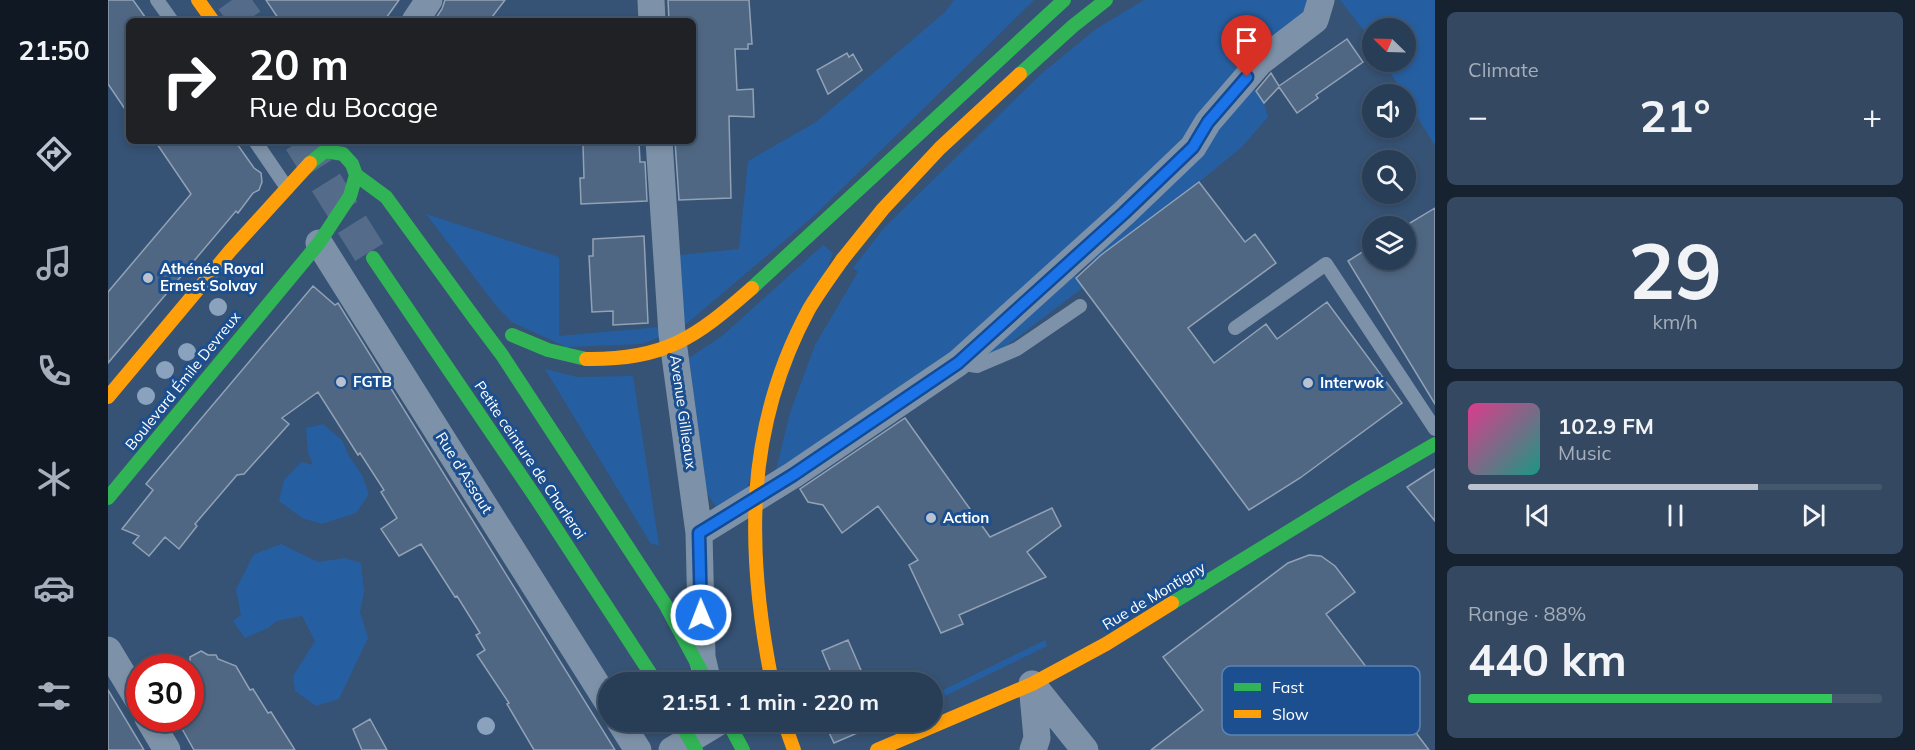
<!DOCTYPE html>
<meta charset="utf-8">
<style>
:root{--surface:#283e57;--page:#344961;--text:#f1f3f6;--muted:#a5aeba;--line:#44576d;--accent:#b9c2ce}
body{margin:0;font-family:Mulish,sans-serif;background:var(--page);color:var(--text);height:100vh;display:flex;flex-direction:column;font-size:22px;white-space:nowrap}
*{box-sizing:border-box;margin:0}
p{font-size:20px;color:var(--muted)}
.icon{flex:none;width:33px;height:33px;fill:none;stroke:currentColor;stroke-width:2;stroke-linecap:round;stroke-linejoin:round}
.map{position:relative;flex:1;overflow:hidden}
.drawer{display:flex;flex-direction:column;gap:12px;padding:12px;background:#162230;width:480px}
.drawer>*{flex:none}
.guide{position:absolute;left:18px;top:18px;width:570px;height:126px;border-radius:9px;box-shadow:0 3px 9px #0003,0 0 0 2px var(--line);background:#202124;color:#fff;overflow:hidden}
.needle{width:39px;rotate:293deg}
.tools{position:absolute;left:1254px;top:18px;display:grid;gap:12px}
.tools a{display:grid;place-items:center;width:54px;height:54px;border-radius:50%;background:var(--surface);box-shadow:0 3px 9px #0003,0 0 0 2px var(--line);font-size:30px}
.speed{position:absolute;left:18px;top:654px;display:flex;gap:12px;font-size:30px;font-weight:700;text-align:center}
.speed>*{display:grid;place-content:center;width:78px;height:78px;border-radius:50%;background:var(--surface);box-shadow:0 3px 9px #0003,0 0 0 2px var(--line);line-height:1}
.speed .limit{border:9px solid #d22;background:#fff;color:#111}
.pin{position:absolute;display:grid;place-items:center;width:51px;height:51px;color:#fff;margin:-62px -26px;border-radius:50% 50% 50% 0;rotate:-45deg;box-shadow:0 0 6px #0007}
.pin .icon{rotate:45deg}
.me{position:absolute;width:66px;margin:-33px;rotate:359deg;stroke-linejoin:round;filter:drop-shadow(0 0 4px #0008)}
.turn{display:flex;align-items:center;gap:21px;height:126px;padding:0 24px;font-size:27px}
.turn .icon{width:78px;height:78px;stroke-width:2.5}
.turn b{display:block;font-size:42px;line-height:51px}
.big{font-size:45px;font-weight:700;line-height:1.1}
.drawer .tile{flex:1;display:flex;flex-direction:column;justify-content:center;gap:9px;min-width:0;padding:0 21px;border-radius:9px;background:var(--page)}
.drawer .dial{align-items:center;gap:0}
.dial b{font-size:78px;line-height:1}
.song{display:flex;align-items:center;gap:18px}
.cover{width:72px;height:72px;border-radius:9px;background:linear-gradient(135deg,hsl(330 70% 55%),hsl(170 70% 35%))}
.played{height:6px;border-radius:3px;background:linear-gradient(90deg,var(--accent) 70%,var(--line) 70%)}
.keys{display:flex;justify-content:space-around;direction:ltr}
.heat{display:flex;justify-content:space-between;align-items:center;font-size:33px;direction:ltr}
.charge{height:9px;border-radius:4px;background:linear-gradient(90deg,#34c759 88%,var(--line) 0)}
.trip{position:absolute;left:490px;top:672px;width:345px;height:60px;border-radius:30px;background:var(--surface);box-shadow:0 3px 9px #0003,0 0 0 2px var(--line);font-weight:700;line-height:60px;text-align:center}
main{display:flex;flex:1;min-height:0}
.menu{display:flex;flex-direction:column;width:108px;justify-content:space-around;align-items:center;background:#101923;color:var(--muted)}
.menu .icon{width:42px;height:42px}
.menu .active{color:var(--accent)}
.menu b{font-size:27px;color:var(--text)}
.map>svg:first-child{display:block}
</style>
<main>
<nav class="menu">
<b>21:50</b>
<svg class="icon active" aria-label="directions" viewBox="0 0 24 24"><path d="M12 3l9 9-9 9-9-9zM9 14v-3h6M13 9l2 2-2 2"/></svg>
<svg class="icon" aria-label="music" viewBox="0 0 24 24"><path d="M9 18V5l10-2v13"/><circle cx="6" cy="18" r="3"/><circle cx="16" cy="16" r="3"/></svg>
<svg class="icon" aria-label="phone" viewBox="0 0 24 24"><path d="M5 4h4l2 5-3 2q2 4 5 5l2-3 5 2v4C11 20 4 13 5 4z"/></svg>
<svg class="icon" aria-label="climate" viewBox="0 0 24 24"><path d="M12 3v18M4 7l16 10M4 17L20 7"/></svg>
<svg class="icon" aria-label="car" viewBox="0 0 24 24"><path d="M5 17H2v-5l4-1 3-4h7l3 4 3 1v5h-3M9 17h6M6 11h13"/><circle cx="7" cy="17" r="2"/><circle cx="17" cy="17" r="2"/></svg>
<svg class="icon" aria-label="filters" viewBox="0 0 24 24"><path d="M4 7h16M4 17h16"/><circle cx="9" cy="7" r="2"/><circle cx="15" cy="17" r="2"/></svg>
</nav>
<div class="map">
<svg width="1327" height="750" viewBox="0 0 1327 750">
<rect width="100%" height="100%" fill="#365274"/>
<!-- green -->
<path fill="#265fa1" d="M846 0H926L708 214 576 326 563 256 631 249 640 161 708 122 837 12Z
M1036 0H1210L1099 121 848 360 668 470 682 413 707 345 750 272 745 268 775 229 933 74 988 29Z
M1232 0H1327V146L1276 62H1298V28H1264V41Z
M1144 86 1156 103 1160 117 1134 147 1091 182 967 274 976 287 890 352 874 359Z
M318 214 451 257V336L552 327V337L534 344 458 347 404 322 390 308Z
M715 245 725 253 634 501 609 509 599 493 581 358 614 336Z
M437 369 469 377 525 376 551 545 543 544Z
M215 424 234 440 241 456 254 475 261 494 248 513 214 524 194 518 171 501 176 480 193 462 205 465 200 452 198 428Z
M173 544 210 562 237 558 253 563 256 592 252 612 260 638 231 699 208 706 187 691 185 676 207 641 194 616 169 621 160 628 137 638 125 621 133 615 128 589 146 554Z
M937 640 939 646 837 696 835 690Z"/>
<!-- building -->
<path fill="#506783" stroke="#92a2b6" stroke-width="1.5" d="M0 0H25L40 21H21V115L0 84Z
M158 0H291L276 21H172Z
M337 0H397L381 21H326L334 9Z
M560 0H641L644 44H640V49H627L629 90 645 89 646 117 621 116 623 198 571 200 567 141H585V21H561Z
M1239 39 1255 62 1208 95 1210 98 1189 113 1171 87 1156 103 1148 91 1163 73 1171 86Z
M739 53 741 57 745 54 754 70 720 94 709 70Z
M47 141H127L146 168 153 173 154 182 151 190 145 193 130 213 128 211 0 363V292L83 194Z
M492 141H531L532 162H537L539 201 473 204 472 178H476L475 145 492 144Z
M1091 182 1137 242 1147 234 1168 263 1080 328 1106 363 1158 324 1169 339 1219 302 1294 403 1192 478 1141 510 968 278 993 255Z
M1327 208V404L1240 261 1264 246V260H1298L1297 226Z
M536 236 540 323 505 325V311L484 312 481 256H485V239Z
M205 286 227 305 230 303 507 750H426L399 704 401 703 369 655 377 650 368 635 372 633 349 596 347 597 313 544 291 556 273 529 289 518 273 492 276 490 252 453 250 455 210 392 174 418 181 424 136 474 129 475 87 524 89 526 71 549 57 537 41 556 25 543 31 536 14 529 45 490 38 484Z
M797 418 882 537 944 508 953 526 919 552 938 577 851 615 855 624 833 633 801 565 810 560 770 506 734 533 715 505 700 502 692 489Z
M1327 469V521L1299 487Z
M1201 555 1213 556 1227 566 1247 592 1218 614 1321 750H1043L1095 710 1055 657 1180 563Z
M740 640 758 682H727L714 651Z
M93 651 100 655H108L110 659 128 666 142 690 145 689 160 713 163 712 187 750H86L68 718H82V657Z
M0 690 36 750H0Z
M262 719 279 750H254L245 729Z
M716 722H775L726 743Z"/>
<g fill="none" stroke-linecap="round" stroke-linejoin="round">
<!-- highway-tunnel -->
<path stroke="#546c89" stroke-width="33" stroke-dasharray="33 16" stroke-linecap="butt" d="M124 0 139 21
M192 141 265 258"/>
<!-- lane -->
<path stroke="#7d92a8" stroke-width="14" d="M49 0 64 21
M147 141 179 188
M1127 328 1218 264 1327 429
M850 363 869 366 909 349 972 306"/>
<!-- street -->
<path stroke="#7d92a8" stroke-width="27" d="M543 0 544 21
M307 21 321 0
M551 141 564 334 591 533 594 657 598 674
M211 243 501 704
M591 533 685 475 850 363 1016 213 1085 147 1100 122 1152 62 1207 20 1213 0
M0 650 32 703
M924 684 977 750
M924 684 929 738 925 750
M40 718 59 750
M512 722 530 750
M564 750 611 722"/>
<!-- fast -->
<path stroke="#30b455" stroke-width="14" d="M912 74 965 26 998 0
M248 175 278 197 367 319
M265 258 426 495 548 682
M644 288 956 0
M404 335 440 350 478 359
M0 498 211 243 242 196 248 175 244 164 235 154 217 151 202 163
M1064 603 1253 487 1327 444
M557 604 599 682
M620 722 635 750"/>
<!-- slow -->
<path stroke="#ff9f0a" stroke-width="14" d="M90 0 105 21
M734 260 775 209 832 148 912 74
M0 397 122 251 202 163
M676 722 686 750
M769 750 924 684 998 644 1064 603"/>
<!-- fast-bridge -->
<path stroke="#30b455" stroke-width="14" d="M367 319 394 355 557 604
M572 722 588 750"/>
<!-- slow-bridge -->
<path stroke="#ff9f0a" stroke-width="14" d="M478 359C557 360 587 338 644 288
M664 682C638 552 636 429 701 309 711 292 723 276 734 260"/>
</g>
<!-- trees -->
<g fill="#8aa2be">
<circle cx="110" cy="307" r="9"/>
<circle cx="79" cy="352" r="9"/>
<circle cx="57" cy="370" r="9"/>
<circle cx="38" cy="396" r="9"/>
<circle cx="378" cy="726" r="9"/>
</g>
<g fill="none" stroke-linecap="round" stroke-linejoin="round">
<defs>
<path id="route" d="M593 615 591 533 685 475 850 363 1016 213 1085 147 1100 122 1139 77"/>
</defs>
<!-- route casing -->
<use href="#route" stroke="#114b97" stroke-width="15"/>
<!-- route -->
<use href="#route" stroke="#1a73e8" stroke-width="10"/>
</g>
<!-- markers -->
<g fill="#b9c2ce" stroke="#1b4f8f" stroke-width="2">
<circle cx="40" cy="278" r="6"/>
<circle cx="233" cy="382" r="6"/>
<circle cx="1200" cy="383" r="6"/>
<circle cx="823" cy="518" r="6"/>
</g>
<g text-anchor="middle" stroke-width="6" stroke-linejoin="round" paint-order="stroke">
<!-- poi labels -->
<g font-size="15" font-weight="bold" fill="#fff" stroke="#1b4f8f" text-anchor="start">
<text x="52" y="274">Athénée Royal<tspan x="52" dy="17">Ernest Solvay</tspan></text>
<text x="245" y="387">FGTB</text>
<text x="1212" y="388">Interwok</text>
<text x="835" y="523">Action</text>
</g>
<!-- street labels -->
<g font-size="15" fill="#fff" stroke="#1b4f8f">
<text transform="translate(75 381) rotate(-51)" y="5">Boulevard Émile Devreux</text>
<text transform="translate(575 412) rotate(82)" y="5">Avenue Gillieaux</text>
<text transform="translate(422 460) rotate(56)" y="5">Petite ceinture de Charleroi</text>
<text transform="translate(356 473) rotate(58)" y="5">Rue d'Assaut</text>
<text transform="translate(1046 596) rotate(-31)" y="5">Rue de Montigny</text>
</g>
</g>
<!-- legend -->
<rect x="1114" y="666" width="198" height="69" rx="9" fill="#1b4f8f" stroke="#5f84b1" stroke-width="1.5"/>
<rect x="1126" y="683" width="27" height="8" fill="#30b455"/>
<rect x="1126" y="710" width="27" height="8" fill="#ff9f0a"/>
<g font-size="16" fill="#fff">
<text x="1164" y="693">Fast</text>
<text x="1164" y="720">Slow</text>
</g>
</svg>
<div class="tools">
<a><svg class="needle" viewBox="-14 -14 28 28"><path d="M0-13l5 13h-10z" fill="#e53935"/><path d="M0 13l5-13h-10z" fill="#a5aeba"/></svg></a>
<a><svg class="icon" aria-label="sound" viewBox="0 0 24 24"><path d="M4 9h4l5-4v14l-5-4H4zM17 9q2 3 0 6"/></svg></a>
<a><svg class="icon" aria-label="search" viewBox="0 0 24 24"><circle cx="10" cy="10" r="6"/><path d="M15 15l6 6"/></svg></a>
<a><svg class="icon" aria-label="layers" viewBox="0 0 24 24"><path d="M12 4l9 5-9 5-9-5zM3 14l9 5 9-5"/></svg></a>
</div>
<div class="speed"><div class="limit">30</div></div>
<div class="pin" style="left:1139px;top:77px;background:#d93025"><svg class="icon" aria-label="arrive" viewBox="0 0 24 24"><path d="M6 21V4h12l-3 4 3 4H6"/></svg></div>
<svg class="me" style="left:593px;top:615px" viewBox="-20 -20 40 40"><circle r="17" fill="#1a73e8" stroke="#fff" stroke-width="3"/><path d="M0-11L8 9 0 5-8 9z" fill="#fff"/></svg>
<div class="trip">21:51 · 1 min · 220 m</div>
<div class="guide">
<div class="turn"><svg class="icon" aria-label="right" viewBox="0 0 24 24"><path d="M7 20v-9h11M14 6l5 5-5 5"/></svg><div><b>20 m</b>Rue du Bocage</div></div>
</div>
</div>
<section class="drawer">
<div class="tile"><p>Climate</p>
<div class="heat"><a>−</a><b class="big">21°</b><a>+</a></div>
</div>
<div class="tile dial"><b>29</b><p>km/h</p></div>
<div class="tile">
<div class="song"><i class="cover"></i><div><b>102.9 FM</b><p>Music</p></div></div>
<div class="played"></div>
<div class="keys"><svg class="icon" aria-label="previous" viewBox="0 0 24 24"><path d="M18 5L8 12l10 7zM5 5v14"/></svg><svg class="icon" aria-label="pause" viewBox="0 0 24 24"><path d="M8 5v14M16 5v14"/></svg><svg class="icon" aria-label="next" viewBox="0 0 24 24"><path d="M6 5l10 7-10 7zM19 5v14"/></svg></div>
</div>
<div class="tile"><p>Range · 88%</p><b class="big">440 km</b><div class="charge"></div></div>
</section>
</main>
